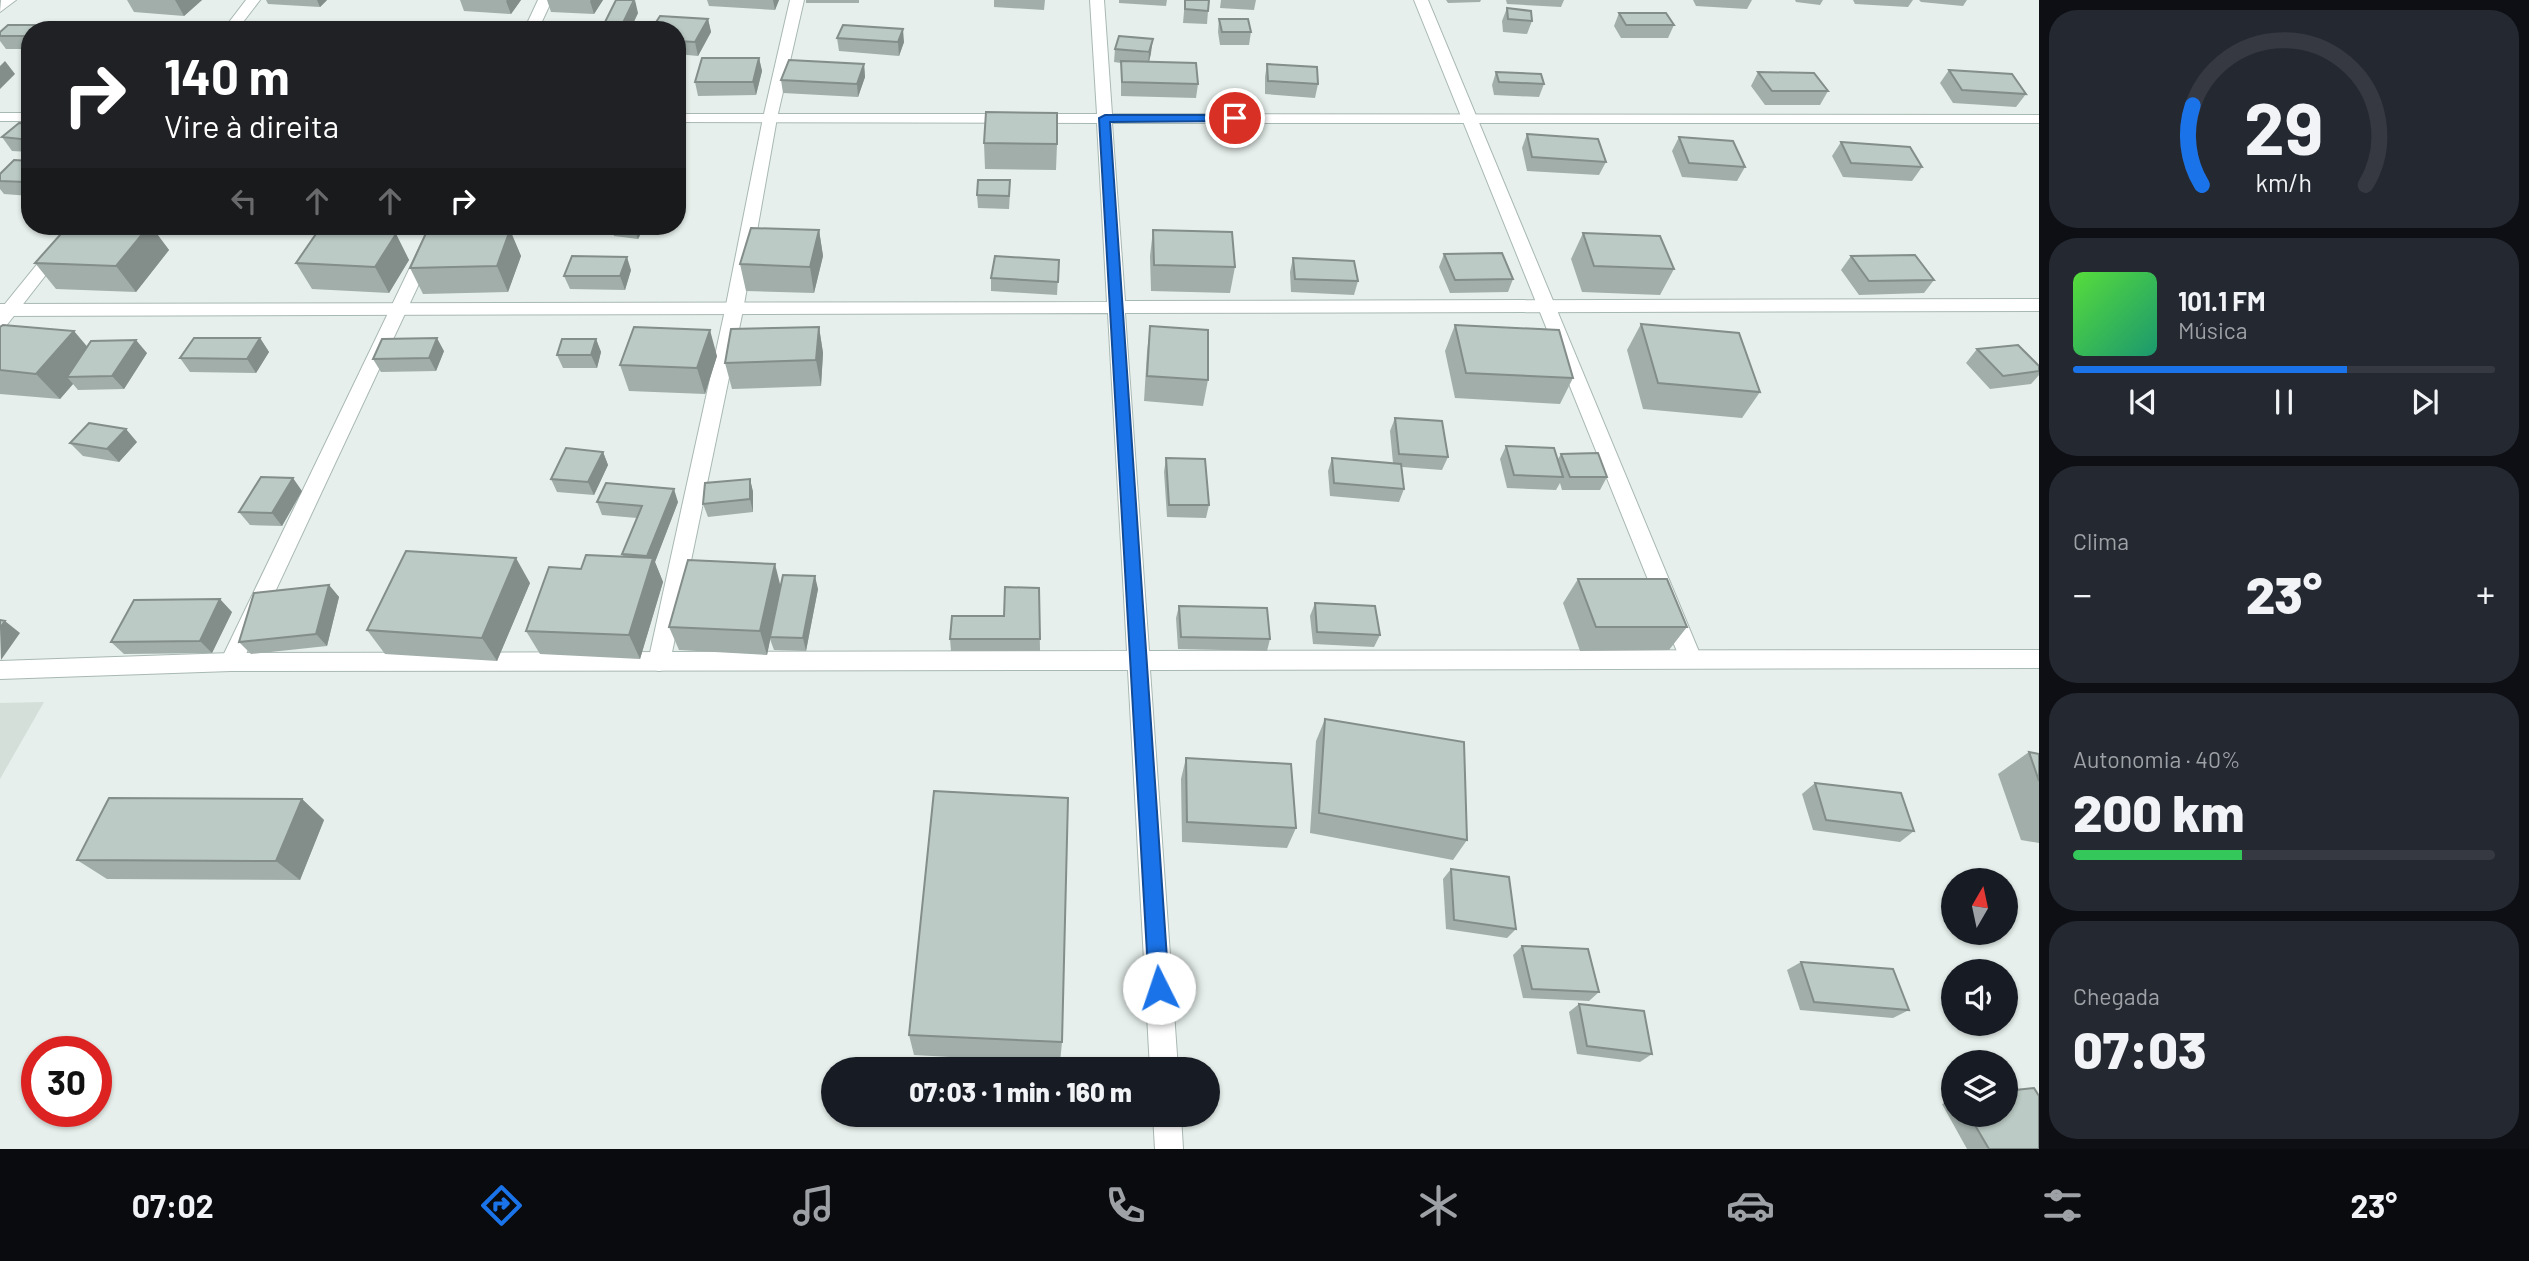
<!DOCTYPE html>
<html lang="pt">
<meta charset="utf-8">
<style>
:root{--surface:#171b24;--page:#242831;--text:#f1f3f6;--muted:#9ea1a6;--line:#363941;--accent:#1a73e8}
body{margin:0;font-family:Barlow,sans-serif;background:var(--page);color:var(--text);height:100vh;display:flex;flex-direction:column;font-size:26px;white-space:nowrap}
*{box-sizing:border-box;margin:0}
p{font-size:23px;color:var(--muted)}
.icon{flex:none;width:38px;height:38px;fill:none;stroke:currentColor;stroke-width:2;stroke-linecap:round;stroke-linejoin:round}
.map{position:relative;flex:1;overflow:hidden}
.drawer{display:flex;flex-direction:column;gap:10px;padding:10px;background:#0d0f14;width:490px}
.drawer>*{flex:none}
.guide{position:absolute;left:21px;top:21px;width:665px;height:214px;border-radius:28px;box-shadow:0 2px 5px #0004;background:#202124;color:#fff;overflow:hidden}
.needle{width:46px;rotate:9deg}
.buttons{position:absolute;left:1941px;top:868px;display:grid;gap:14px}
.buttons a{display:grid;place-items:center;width:77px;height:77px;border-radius:50%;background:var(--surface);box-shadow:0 2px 5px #0004;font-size:35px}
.speed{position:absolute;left:21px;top:1036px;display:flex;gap:14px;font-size:35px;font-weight:700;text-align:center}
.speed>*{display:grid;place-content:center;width:91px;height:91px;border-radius:50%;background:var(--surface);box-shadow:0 2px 5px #0004;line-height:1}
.speed .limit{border:10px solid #d22;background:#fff;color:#111}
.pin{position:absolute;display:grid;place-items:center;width:60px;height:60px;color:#fff;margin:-30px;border:4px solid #fff;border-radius:50%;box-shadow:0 2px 7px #0007}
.me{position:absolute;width:77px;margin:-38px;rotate:356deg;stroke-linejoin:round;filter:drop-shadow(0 0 5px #0008)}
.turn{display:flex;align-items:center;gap:24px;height:147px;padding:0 28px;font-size:32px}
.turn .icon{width:91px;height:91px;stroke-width:2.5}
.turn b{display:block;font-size:49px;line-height:60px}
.lanes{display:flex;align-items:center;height:66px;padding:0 28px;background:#0003;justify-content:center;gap:35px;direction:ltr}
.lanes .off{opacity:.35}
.big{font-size:52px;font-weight:800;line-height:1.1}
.drawer .widget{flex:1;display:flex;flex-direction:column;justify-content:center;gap:10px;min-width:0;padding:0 24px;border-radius:28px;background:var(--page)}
.drawer .dial{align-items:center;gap:0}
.dial svg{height:182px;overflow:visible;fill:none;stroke:var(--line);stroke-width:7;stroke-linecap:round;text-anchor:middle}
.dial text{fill:var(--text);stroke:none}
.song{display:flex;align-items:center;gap:21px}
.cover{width:84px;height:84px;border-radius:10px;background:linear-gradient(135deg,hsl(110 70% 55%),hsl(160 70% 35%))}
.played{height:7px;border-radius:4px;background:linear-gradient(90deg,var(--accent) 65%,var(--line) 65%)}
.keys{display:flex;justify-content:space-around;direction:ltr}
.heat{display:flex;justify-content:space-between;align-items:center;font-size:38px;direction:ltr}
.charge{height:10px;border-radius:5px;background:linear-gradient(90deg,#34c759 40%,var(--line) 0)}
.trip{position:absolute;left:821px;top:1057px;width:399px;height:70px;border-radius:35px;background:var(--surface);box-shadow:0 2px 5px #0004;font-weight:800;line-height:70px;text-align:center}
.dock{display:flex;height:112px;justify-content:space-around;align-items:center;background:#090b0e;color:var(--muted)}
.dock .icon{width:49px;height:49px}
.dock .current{color:var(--accent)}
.dock b{font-size:32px;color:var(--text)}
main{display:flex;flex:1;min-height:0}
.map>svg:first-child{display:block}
</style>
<main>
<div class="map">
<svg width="2039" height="1149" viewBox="0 0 2039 1149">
<rect width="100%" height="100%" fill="#e6efeb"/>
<!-- built -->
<path fill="#d4dfda" d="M44 702 0 779V703Z"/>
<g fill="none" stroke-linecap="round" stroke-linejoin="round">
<defs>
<path id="lane" d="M16 0 0 12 1 0Z
M246 0H260L237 30H223Z
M538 0H552L538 30H524Z
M790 0H804L777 118 743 310 670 662 667 669 659 671 651 669 648 662 725 310 763 118Z
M1414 0H1428L1702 659 1699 666 1691 668 1683 666 1680 659Z
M68 226H84L6 326 0 328V310Z
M430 226H446L239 669 231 671 223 669 220 662Z"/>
<path id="street" d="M1090 0H1104L1112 114 2039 115V123H1112L1125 301 2039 299V311L1125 313 1149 651 2039 650V668L1150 670 1178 1069H1150L1128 670 231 671 0 679V661L231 653 1127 651 1108 313 0 316V304L1107 302 1097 123 677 122V114H1097Z
M0 113H30V121H0Z
M1153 1115H1181L1183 1149H1155Z"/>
</defs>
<!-- lane casing -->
<use href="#lane" stroke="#a8b8b2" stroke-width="2"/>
<!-- street casing -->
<use href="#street" stroke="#a8b8b2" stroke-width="2"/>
<!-- lane -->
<use href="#lane" fill="#fff" fill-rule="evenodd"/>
<!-- street -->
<use href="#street" fill="#fff" fill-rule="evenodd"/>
</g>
<!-- wall -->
<path fill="#a1aea9" d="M127 0H202L184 16 134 12Z
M266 0H327L320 7 268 4Z
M460 0H521L511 14 464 11Z
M547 0H603L594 14 551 12Z
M707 0H779L775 10 709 6Z
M806 0H859V3H806Z
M994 0H1045L1044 10 994 7Z
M1119 0H1167L1166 6 1119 3Z
M1185 0 1208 11 1207 24 1183 23Z
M1221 0H1256L1254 10 1220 8Z
M1446 0H1481L1480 2 1448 3Z
M1506 0H1564L1561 7 1507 4Z
M1693 0H1752L1747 9 1696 6Z
M1795 0H1823L1820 5 1796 2Z
M1853 0H1913L1908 7 1855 4Z
M1919 0H1967L1963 6 1921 2Z
M1507 8 1532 21 1527 34 1503 32 1502 21Z
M638 13 630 30H604L603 26Z
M1619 13 1674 25 1668 38H1621L1614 26Z
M708 19 711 32 698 56 677 54V30Z
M1219 19 1251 32 1249 45H1220L1218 32Z
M38 25 41 30H30V49H6L0 41V32Z
M837 38 904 42 899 56 839 51Z
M1115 49 1151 53 1149 62 1198 84 1196 98 1121 96V63L1114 62Z
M759 58 762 71 756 95 698 96 695 82Z
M864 64 865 77 858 97 783 93 781 80Z
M1267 64 1318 84 1315 98 1265 94V77Z
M1949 70 2026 94 2016 107 1953 103 1940 83Z
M1496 72 1544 84 1539 97 1494 95 1492 85Z
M1758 72 1828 91 1820 105H1765L1751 86Z
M30 124V152L12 151 2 137Z
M1527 134 1606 162 1599 175 1527 171 1522 148Z
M1679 137 1745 167 1737 181 1682 177 1672 151Z
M1841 142 1922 167 1912 181 1843 177 1832 156Z
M984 143 1057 144 1056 170 985 169Z
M30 161V196L4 194 0 189V174Z
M1010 193 1009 209 978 208 977 195Z
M68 226H151L169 250 136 292 56 289 35 263Z
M233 226H264L263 228Z
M305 226H358L356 231H309Z
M611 226H645L638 239 614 236Z
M510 230 521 256 508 292 423 294 410 268Z
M819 230 823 256 814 293 746 291 740 264Z
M1153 230 1235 267 1230 293 1151 291 1150 256Z
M1583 233 1674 269 1660 295 1582 292 1571 259Z
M396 234 409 260 389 293 312 289 296 263Z
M1444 254 1513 279 1508 292 1450 293 1439 267Z
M1851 256 1934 280 1924 293 1859 295 1841 270Z
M1293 258 1358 281 1354 295 1291 292 1290 272Z
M1059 260 1057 295 991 291V278Z
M631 270 625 290 570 289 564 276Z
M1641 324 1760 392 1742 418 1643 409 1627 350Z
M1455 325 1573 378 1560 404 1455 398 1445 351Z
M1150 326 1208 380 1203 406 1144 401 1147 352Z
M0 327 87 347 147 353 124 389 78 390 73 384 60 399 0 394Z
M819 327 823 353 821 386 732 389 725 363Z
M260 338 269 352 256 373 190 372 180 358Z
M596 339 601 352 597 368H563L557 355Z
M1977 349 2039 366V375L2031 384 1990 389 1966 363Z
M444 351 436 371 381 372 373 359Z
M717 356 705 394 629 391 620 365Z
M1395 418 1448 457 1442 470 1402 467 1404 489 1399 502 1330 496 1328 471 1332 458 1393 463 1390 431Z
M137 442 119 462 83 456 70 443Z
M1506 446 1558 459 1561 454 1607 477 1600 490H1562L1560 483 1556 490 1507 488 1500 459Z
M603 452 608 465 594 495 557 492 551 479Z
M1166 458 1209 505 1206 518 1167 517 1164 472Z
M750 479 753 492V512L708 517 703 504Z
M302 491 282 526 250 525 239 512Z
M597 502H678L655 562 663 582 640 659 540 654 526 631 581 569 623 556 622 554 637 518 602 515Z
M1578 579 1687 627 1669 650 1580 651 1563 603Z
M530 583 497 661 385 654 367 630Z
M329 585 339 597 327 646 251 654 239 642Z
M781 586 818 589 806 651 774 650 770 639 767 655 679 650 669 627Z
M1039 588 1040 651H951L950 639 1004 616Z
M1315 603 1380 635 1374 647 1313 644 1310 616Z
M1179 606 1270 639 1267 651 1178 649 1176 618Z
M232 612 212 653 124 654 111 642Z
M1325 719 1467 840 1453 860 1310 833 1316 741Z
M2029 752 2039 754V843L2021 840 1998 774Z
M1186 758 1296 828 1287 848 1182 842 1181 779Z
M1815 783 1914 831 1900 842 1813 830 1802 794Z
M302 799 324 820 300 880 107 879 77 860Z
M1451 869 1516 929 1507 938 1446 929 1443 879Z
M1522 946 1599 992 1589 1001 1523 998 1513 955Z
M1801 962 1909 1010 1893 1018 1800 1010 1787 970Z
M1579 1004 1652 1054 1640 1062 1577 1054 1569 1012Z
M909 1035 1062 1042 1060 1063 914 1055Z
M1953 1100V1115H2006L2039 1149H1967L1942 1104Z"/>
<!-- shaded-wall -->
<path fill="#838d89" d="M175 0H202L184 16Z
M317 0H327L320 7Z
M507 0H521L511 14 506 1Z
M591 0H603L594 14 590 1Z
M635 0 638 13 630 30H622L621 27Z
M773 0H779L775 10Z
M708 19 711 32 698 56 695 42Z
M903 29 904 42 899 56 898 42Z
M1153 39 1151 53 1148 66 1149 52Z
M759 58 762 71 756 95 753 82Z
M5 61 15 74 0 89V66Z
M864 64 865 77 858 97 857 84Z
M149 226H151L169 250 136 292 116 266Z
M353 226H358L356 231Z
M633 226H645L638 239Z
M510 230 521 256 508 292 497 266Z
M819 230 823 256 814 293 810 267Z
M396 234 409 260 389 293 375 267Z
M627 257 631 270 625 290 620 276Z
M819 327 823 353 821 386 816 360Z
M710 330 717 356 705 394 697 368Z
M74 331 96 357 67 377 73 384 60 399 36 374Z
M260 338 269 352 256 373 247 359Z
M437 338 444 351 436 371 429 358Z
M596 339 601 352 597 368 591 355Z
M136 340 147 353 124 389 112 376Z
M126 429 137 442 119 462 107 449Z
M603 452 608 465 594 495 588 482Z
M293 478 302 491 282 526 272 513Z
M750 479 753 492V512L750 499Z
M674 489 678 502 655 562 663 582 640 659 629 635 651 566 647 556Z
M516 558 530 583 497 661 482 638Z
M775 564 781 588 767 655 760 631Z
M815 576 818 589 806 651 803 638Z
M329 585 339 597 327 646 316 634Z
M220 599 232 612 212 653 200 641Z
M5 621 20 633 1 660 0 628Z
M302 799 324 820 300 880 276 861Z"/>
<!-- building -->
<path fill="#bbcac4" stroke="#838d89" stroke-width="2" d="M616 0H634L621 27 603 26Z
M1185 0H1209L1208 11 1185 9Z
M1507 8 1531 11 1532 21 1508 19Z
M1619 13H1666L1674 25H1626Z
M660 16 708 19 695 42 677 41V30H651Z
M1219 19H1248L1251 32H1222Z
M8 25H38L33 30H30V33L26 36H0V32Z
M843 25 903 29 898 42 837 38Z
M1119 36 1153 39 1149 52 1115 49Z
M702 58H759L753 82H695Z
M789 60 864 64 857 84 781 80Z
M1121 61 1196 63 1198 84 1122 82Z
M1267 64 1317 67 1318 84 1268 81Z
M1949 70 2012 74 2026 94 1962 90Z
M1496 72 1541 74 1544 84 1499 82Z
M1758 72 1814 73 1828 91H1772Z
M986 112 1057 113V144L984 143Z
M19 123 30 124V140L2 137Z
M1527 134 1598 139 1606 162 1532 157Z
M1679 137 1733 141 1745 167 1689 163Z
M1841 142 1910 147 1922 167 1851 163Z
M14 160 30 161V179L26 182 0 181V174Z
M978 180H1010L1009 196 977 195Z
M68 226H149L116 266 35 263Z
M751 228 819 230 810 267 740 264Z
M510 230 497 266 410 268 427 231Z
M1153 230 1232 232 1235 267 1154 265Z
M318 231 396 234 375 267 296 263Z
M1583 233 1660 236 1674 269 1594 266Z
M1502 253 1513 279 1455 280 1444 254Z
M1915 255 1934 280 1869 281 1851 256Z
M572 256 627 257 620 276H564Z
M995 256 1059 260 1058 282 991 278Z
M1293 258 1354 261 1358 281 1295 279Z
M1641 324 1739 333 1760 392 1658 383Z
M3 325 74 331 36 374 0 370V327Z
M1455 325 1559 330 1573 378 1466 373Z
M1150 326 1208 330V380L1147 376Z
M634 327 710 330 697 368 620 365Z
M819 327 816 360 725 363 731 329Z
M194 338H260L247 359 180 358Z
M437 338 429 358 373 359 382 339Z
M562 339H596L591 355H557Z
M136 340 112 376 67 377 91 341Z
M2018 345 2039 366V371L2003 376 1977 349Z
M1395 418 1442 421 1448 457 1399 454Z
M89 423 126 429 107 449 70 443Z
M1506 446 1554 448 1563 477 1514 475Z
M566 448 603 452 588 482 551 479Z
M1598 453 1607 477H1570L1561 454Z
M1166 458 1205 459 1209 505H1169Z
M1332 458 1401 464 1404 489 1334 483Z
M261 477 293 478 272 513 239 512Z
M750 479V499L703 504 705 483Z
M606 483 674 489 647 556 622 554 642 506 597 502Z
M406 551 516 558 482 638 367 630Z
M586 555 653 558 629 635 526 631 549 567 581 569Z
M688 560 775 564 760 631 669 627Z
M783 575 815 576 803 638 770 637Z
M1578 579H1667L1687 627H1596Z
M329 585 316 634 239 642 254 593Z
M1005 587 1039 588 1040 639H950L952 616H1004Z
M220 599 200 641 111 642 134 600Z
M1315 603 1375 606 1380 635 1317 632Z
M1179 606 1267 608 1270 639 1181 637Z
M0 620 5 621 0 628Z
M1325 719 1464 742 1467 840 1319 813Z
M2029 752 2039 754V781Z
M1186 758 1291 764 1296 828 1187 822Z
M1815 783 1901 793 1914 831 1826 820Z
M934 791 1068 798 1062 1042 909 1035Z
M109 798 302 799 276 861 77 860Z
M1451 869 1509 877 1516 929 1454 920Z
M1522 946 1588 949 1599 992 1532 989Z
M1801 962 1893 969 1909 1010 1814 1002Z
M1579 1004 1644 1011 1652 1054 1587 1046Z
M2034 1088 2039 1096V1149H1989L1969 1115H2006V1091Z"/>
<!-- route -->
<path fill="#1a73e8" stroke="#114b97" stroke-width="2" d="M1235 115 1239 116V121L1110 122 1169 988 1166 995 1159 998 1152 995 1149 988 1099 118 1105 115Z"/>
</svg>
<div class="buttons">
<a><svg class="needle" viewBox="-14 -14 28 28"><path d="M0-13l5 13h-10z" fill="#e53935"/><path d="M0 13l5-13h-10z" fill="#9ea1a6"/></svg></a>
<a><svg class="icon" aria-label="sound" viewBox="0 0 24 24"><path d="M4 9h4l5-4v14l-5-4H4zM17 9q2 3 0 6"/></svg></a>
<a><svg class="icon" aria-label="layers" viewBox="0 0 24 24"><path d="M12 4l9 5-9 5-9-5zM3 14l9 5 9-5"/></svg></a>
</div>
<div class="speed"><div class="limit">30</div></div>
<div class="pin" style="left:1235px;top:118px;background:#d93025"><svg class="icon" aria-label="arrive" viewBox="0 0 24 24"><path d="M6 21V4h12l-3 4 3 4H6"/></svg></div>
<svg class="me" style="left:1159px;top:988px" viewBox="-20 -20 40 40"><circle r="19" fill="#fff"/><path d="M0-13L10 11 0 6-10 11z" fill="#1a73e8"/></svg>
<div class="trip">07:03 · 1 min · 160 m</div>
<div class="guide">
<div class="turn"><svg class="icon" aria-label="right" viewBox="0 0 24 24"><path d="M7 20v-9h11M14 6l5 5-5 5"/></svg><div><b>140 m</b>Vire à direita</div></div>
<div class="lanes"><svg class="icon off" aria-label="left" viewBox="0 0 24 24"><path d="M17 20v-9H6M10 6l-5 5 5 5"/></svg><svg class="icon off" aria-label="ahead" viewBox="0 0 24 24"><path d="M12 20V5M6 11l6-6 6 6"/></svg><svg class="icon off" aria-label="ahead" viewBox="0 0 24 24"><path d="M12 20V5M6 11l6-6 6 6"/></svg><svg class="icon" aria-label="right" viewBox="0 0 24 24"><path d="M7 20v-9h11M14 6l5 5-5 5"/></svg></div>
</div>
</div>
<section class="drawer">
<div class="widget dial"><svg viewBox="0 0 100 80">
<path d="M14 69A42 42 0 1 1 86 69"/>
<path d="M14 69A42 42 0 0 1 10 34" stroke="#1a73e8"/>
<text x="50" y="56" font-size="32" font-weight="700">29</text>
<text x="50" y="72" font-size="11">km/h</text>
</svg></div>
<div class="widget">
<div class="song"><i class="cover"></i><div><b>101.1 FM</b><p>Música</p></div></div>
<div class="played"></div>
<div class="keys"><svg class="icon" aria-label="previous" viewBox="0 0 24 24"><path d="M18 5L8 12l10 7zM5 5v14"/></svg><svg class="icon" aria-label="pause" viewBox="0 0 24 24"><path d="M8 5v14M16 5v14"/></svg><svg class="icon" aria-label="next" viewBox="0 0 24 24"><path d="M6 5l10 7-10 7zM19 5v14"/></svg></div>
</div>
<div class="widget"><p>Clima</p>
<div class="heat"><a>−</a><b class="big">23°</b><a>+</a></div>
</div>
<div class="widget"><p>Autonomia · 40%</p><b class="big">200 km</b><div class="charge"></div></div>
<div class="widget"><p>Chegada</p><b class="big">07:03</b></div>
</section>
</main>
<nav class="dock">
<b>07:02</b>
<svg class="icon current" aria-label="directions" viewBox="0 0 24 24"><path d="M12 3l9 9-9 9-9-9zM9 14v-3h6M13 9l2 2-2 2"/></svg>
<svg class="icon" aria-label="music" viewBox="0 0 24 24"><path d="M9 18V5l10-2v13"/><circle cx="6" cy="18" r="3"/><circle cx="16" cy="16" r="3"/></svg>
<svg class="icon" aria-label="phone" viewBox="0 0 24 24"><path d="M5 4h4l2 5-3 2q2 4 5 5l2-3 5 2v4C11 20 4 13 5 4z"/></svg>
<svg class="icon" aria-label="climate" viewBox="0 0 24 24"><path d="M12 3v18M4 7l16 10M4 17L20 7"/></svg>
<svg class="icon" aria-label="car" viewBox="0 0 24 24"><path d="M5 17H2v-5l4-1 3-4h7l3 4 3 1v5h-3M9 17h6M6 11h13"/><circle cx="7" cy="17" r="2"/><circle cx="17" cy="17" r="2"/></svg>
<svg class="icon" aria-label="filters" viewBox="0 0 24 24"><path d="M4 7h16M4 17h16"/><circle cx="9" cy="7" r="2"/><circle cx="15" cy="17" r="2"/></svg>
<b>23°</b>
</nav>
